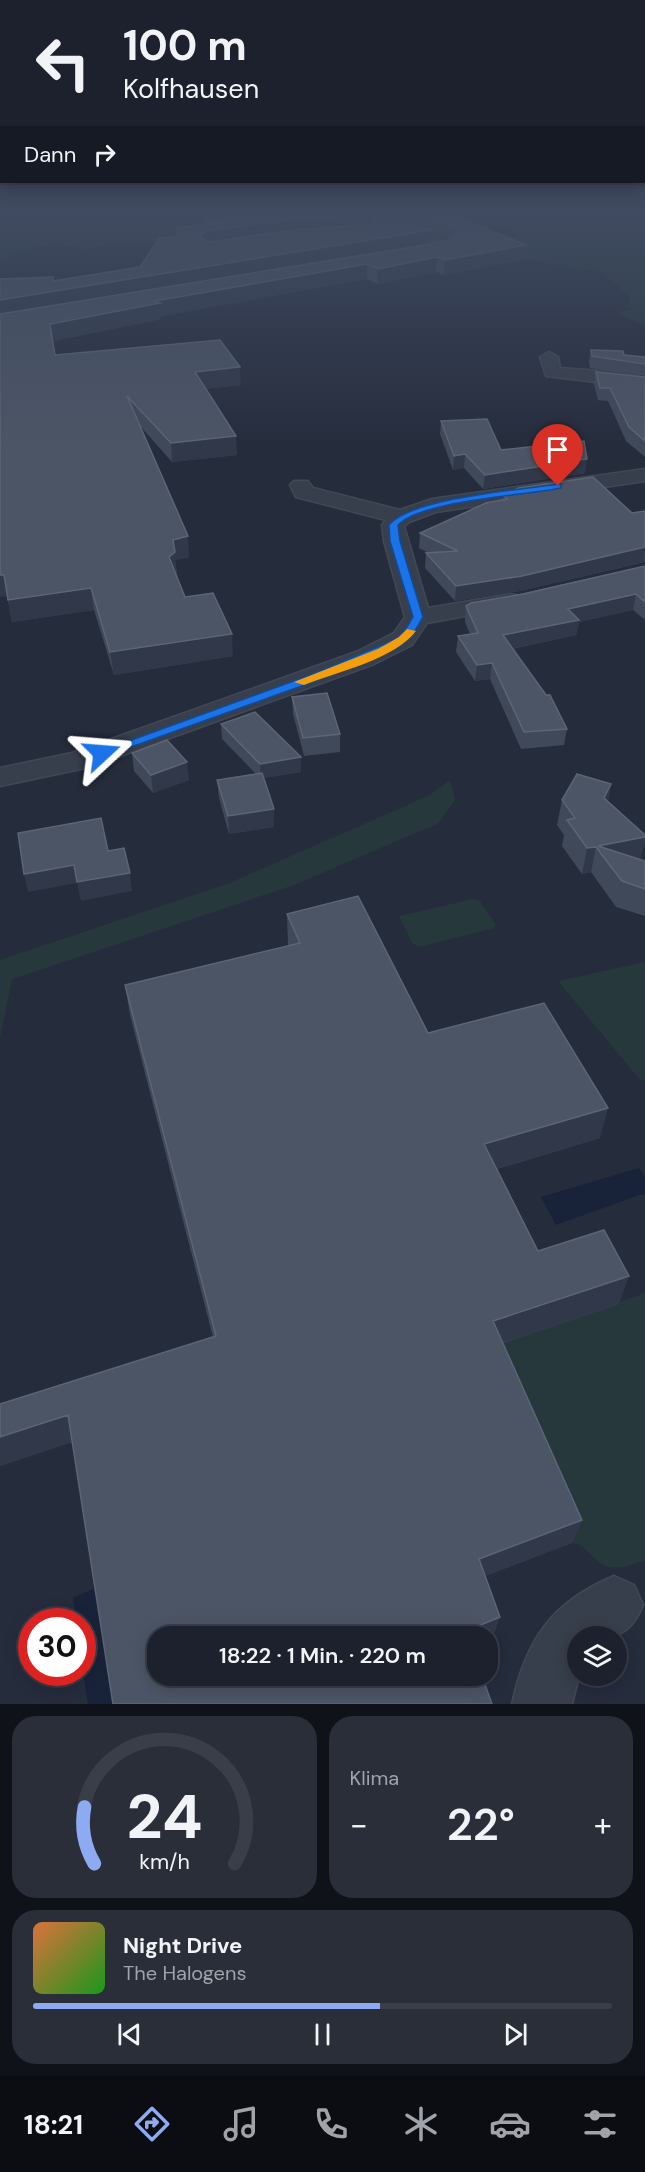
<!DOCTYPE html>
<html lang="de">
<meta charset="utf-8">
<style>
:root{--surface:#1c212d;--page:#292e39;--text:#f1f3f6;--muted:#a0a3aa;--line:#3a3e49;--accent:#8dabf3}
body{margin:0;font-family:"DM Sans",sans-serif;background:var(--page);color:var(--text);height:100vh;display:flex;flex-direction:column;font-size:22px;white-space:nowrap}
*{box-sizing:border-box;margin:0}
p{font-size:20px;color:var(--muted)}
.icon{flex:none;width:33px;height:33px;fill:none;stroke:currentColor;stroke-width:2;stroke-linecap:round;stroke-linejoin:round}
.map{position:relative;height:1704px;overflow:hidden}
.panel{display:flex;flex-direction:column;gap:12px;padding:12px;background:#0f1219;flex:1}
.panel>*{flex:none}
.guide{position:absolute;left:0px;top:0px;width:645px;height:183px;box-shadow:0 3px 15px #0003,0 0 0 2px var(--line);background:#1c212d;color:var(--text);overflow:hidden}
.fabs{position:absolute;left:567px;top:1626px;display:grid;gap:12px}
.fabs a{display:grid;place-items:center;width:60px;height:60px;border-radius:50%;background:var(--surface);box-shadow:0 3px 15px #0003,0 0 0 2px var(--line);font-size:30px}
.speed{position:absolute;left:18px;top:1608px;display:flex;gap:12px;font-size:30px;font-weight:700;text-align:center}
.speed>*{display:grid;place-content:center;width:78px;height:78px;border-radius:50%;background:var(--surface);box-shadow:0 3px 15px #0003,0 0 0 2px var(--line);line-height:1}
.speed .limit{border:9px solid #d22;background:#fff;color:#111}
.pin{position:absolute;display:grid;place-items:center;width:51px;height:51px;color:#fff;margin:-62px -26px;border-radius:50% 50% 50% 0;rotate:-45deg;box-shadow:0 0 6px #0007}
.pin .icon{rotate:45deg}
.me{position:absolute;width:66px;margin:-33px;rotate:71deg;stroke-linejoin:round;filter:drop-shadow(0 0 4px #0008)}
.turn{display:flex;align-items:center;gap:21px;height:126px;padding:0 24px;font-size:27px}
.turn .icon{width:78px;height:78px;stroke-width:2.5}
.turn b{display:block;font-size:42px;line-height:51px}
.then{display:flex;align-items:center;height:57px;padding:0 24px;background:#0003;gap:12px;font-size:22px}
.big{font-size:45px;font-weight:600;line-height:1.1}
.panel .card{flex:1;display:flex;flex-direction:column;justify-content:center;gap:9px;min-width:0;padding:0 21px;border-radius:24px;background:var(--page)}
.panel .dial{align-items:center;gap:0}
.dial svg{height:156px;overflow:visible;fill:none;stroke:var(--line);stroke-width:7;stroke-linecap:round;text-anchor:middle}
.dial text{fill:var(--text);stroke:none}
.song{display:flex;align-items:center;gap:18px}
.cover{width:72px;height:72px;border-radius:9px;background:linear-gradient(135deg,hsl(20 70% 55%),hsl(120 70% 35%))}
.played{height:6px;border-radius:3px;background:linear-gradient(90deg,var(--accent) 60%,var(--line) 60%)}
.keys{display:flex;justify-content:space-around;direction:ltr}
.heat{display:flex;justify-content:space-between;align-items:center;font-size:33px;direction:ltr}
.panel .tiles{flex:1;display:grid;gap:12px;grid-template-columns:1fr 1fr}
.card:last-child{grid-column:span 2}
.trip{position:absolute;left:147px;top:1626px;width:351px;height:60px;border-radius:24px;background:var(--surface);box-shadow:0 3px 15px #0003,0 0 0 2px var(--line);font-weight:600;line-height:60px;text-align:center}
.menu{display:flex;height:96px;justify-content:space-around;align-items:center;background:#0b0d12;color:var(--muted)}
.menu .icon{width:42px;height:42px}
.menu .selected{color:var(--accent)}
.menu b{font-size:27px;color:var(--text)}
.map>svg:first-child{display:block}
</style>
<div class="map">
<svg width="645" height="1704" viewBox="0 0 645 1704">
<rect width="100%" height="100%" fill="#252c3c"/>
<!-- green -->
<path fill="#27383d" d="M0 210H375L185 225 164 242 127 241 86 249 59 244 10 251 5 261H0Z
M435 210H645V325L615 313 634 309 629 306 630 297 600 271 559 266 520 257 508 239 526 233Z
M450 780 455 800 439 823 294 885 12 979 0 1038V960L227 884 430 795Z
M473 899 480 901 496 925 494 928 418 947 412 943 399 916Z
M645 962V1080L641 1081 558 981Z
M645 1293V1560C622 1568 611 1574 592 1556 584 1548 583 1545 572 1543L487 1348Z"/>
<!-- water -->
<path fill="#18233a" d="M639 1168 645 1177V1193L556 1225 541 1197Z
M101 1585 120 1704H88L82 1666V1622L76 1621 73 1598Z"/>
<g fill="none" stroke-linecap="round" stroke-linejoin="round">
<defs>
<path id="minor" d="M388 228 430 232 456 244 448 253 412 260 407 259V253L440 245 427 240 383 235V229Z
M549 352 558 357 560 368 614 372 645 378V388L546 376 540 357Z
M645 469V481L436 512 409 522 404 526 428 608 511 594 520 596 523 601 520 606 427 623 412 645 374 664 90 767 0 786V768L72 753 356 652 394 633 405 617 384 541 382 525 386 520 296 497 290 485 294 481H308L313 488 400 510 432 499Z
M614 1576 634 1585 643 1605C628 1641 613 1636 578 1636L579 1676 572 1704H512C526 1639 552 1602 614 1576Z"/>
</defs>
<!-- minor casing -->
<use href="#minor" stroke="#414855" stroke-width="3"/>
<!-- minor -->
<use href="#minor" fill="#383f4c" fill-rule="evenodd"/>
</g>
<!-- wall -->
<path fill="#40495a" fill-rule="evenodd" d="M413 210 526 245 524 259 444 275 436 272 378 284 367 279 161 316V319L53 341 55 355 241 385 205 389 237 455 172 462 141 427 189 557 175 560 177 573 176 574 185 597 233 656 114 675 94 610 12 622 7 596 54 281 140 267 176 236V228L206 224V220ZM431 231H433L450 239 430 244Z
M591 350 645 357V376L590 368 589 362Z
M596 372 645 377V457L626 441 608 401 598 400 594 384Z
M441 421 501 450 585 473 483 489 464 468 453 470 440 434Z
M503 495 632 513 645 511V562L520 591 455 601 425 568 426 553H429L419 548 420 533 503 500Z
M645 566V620L633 610 579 622 576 635 512 649 567 729 564 745 521 749 490 679 475 681 456 652 458 636 470 634 465 622 466 606Z
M292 697 340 734V752L304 756 293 714Z
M221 724 301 772 263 778 274 827 229 834 219 798 217 780 256 774 222 739Z
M132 753 189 780 153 793 134 771Z
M611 784 608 801 645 835V841L640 860 645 861V916L616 907 591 872 582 874 562 846 564 835 557 825 562 800Z
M287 914 428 1033 600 1138 497 1169 538 1251 619 1304 503 1343 582 1520 572 1543 485 1576 493 1638 488 1640V1636H158L72 1442 0 1466V1404L213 1337 130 1015 125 985 288 946Z"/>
<!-- shaded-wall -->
<path fill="#303849" d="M372 214V228L210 244 200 236 209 230 296 219Z
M431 230 430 244 0 317V300L53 277 55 291Z
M526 245 524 259 444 275 445 260Z
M437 257 436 272 378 284V269Z
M367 264V279L161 316V319L53 341 50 324 155 301Z
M240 367 241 385 196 390 195 372Z
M236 436 237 455 172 462 171 443Z
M465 454 464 468 453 470 454 456Z
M587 459 585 473 483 489 485 475Z
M188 536 189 557 175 560 177 573 171 578 169 557 173 540Z
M645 547 644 562 520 591 455 601 456 586Z
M0 575H4L9 596 0 597Z
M91 588 94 610 12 622 8 600Z
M636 594 633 610 579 622 576 635 501 651 503 635 568 609Z
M232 634 233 656 114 675 110 652Z
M492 663 490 679 475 681 477 665Z
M301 757V772L260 779V764Z
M187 762 189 780 153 793 151 775Z
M611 784 606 809 604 798Z
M274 809V827L229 834 228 816Z
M645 837V841L640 862 598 846Z
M596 847 591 872 582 874 587 848Z
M74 865 130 873 132 891 81 901 77 883 28 892 24 874Z
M608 1108 600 1138 479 1174 484 1144Z
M629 1276 619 1304 487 1348 493 1321Z
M68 1415 78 1440 0 1466V1437Z
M582 1520 572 1543 472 1581 479 1559Z
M500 1617 493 1638 488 1640V1636H464L466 1631Z"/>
<!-- building -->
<path fill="#4c5566" stroke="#5c6575" stroke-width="1.5" d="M344 210H413L453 215 526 245 445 260 437 257 378 269 367 264 155 301 160 303 50 324 55 355 220 340 240 367 195 372 236 436 171 443 127 396 188 536 173 540 175 552 169 557 185 597 213 593 232 634 110 652 91 588 8 600 4 575H0V314L437 243 454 239 459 229 434 217 372 214 296 219 209 230 200 236 209 242 294 230 362 225H393L431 230 0 300V279L53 277V281L140 267 159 238 181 236 176 228 209 223 206 220Z
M591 350 623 351 624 355 645 357V364L592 356Z
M596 372 645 377V441L629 427 610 388H600Z
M487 419 501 450 584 441 587 459 485 475 465 454 454 456 441 421Z
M593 477 632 513 645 511V547L522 576 456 586 426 553 458 551 420 533 486 503 507 499 503 495 519 488Z
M645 566V602L636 594 568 609 579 620 503 635 546 695H550L567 729 524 732 492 663 477 665 458 636 478 633 466 606 471 603 523 594Z
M327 693 340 734 303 738 292 697Z
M255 712 301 757 260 764 221 724Z
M167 740 187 762 151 775 132 753Z
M262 773 274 809 228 816 217 780Z
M577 774 611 784 604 798 645 835V837L598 846 645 861V889L622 881 596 847 587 848 567 820 575 818 562 800Z
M101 818 108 851 124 848 130 873 77 882 74 865 24 874 18 833Z
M358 896 428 1033 544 1003 608 1108 484 1144 538 1251 604 1230 629 1276 493 1321 582 1520 479 1559 500 1617 466 1631 468 1636H158V1676H482L492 1704H113L68 1415 0 1437V1404L216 1336 125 985 300 943 287 914Z"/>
<!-- sky -->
<linearGradient id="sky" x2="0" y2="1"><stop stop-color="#141821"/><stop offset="0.47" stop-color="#404b61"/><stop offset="1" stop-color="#404b61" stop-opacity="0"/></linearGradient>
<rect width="645" height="448" fill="url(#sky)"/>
<!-- route -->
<path fill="#1a73e8" stroke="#114b97" stroke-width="1.5" d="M558 484H561V488C523 496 423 500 398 525L400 541 423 617 412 636 400 646 321 679 106 756 102 757 96 753 313 674 392 641 404 632 413 617 390 541 389 525C411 498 520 490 558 484Z"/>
<!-- slow -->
<path fill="#f59e0b" d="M407 629 416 631C395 659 337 672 304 685L294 682 378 649 399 637Z"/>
</svg>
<div class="fabs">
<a><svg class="icon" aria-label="layers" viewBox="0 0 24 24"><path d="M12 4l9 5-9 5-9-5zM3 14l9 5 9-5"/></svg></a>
</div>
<div class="speed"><div class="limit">30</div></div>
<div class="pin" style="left:558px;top:486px;background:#d93025"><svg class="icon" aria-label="arrive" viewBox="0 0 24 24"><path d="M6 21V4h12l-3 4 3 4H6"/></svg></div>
<svg class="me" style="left:102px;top:753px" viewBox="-20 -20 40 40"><path d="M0-17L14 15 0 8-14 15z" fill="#1a73e8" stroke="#fff" stroke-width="4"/></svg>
<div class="trip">18:22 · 1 Min. · 220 m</div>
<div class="guide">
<div class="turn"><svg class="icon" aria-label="left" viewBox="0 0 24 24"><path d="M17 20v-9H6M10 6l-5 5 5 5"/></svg><div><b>100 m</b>Kolfhausen</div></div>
<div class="then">Dann<svg class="icon" aria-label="right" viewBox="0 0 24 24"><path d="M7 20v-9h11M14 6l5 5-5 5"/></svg></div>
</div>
</div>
<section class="panel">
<div class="tiles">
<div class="card dial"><svg viewBox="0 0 100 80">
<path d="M14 69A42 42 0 1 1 86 69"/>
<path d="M14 69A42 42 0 0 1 9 40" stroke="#8dabf3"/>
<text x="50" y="56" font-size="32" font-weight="700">24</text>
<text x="50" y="72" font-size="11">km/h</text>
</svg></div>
<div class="card"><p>Klima</p>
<div class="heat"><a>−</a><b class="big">22°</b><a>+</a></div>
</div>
<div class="card">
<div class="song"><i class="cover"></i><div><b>Night Drive</b><p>The Halogens</p></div></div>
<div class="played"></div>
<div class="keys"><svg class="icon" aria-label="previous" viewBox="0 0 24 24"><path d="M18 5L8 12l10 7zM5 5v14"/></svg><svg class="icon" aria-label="pause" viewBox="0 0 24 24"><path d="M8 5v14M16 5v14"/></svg><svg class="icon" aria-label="next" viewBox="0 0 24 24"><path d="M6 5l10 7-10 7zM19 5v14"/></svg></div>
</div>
</div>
</section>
<nav class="menu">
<b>18:21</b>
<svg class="icon selected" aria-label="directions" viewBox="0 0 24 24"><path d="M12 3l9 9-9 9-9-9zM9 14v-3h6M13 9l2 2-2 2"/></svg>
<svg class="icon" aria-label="music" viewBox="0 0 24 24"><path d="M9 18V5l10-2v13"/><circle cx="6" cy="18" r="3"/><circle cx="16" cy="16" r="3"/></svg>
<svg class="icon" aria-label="phone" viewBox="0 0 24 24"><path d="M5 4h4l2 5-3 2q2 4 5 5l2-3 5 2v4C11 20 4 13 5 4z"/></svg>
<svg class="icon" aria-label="climate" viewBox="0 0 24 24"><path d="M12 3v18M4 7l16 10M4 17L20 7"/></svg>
<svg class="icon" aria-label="car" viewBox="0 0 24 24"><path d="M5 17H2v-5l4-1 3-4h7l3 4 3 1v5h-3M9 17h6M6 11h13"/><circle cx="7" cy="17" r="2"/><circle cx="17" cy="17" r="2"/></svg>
<svg class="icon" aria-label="filters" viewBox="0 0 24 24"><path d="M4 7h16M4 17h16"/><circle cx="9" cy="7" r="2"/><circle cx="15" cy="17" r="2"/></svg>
</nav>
